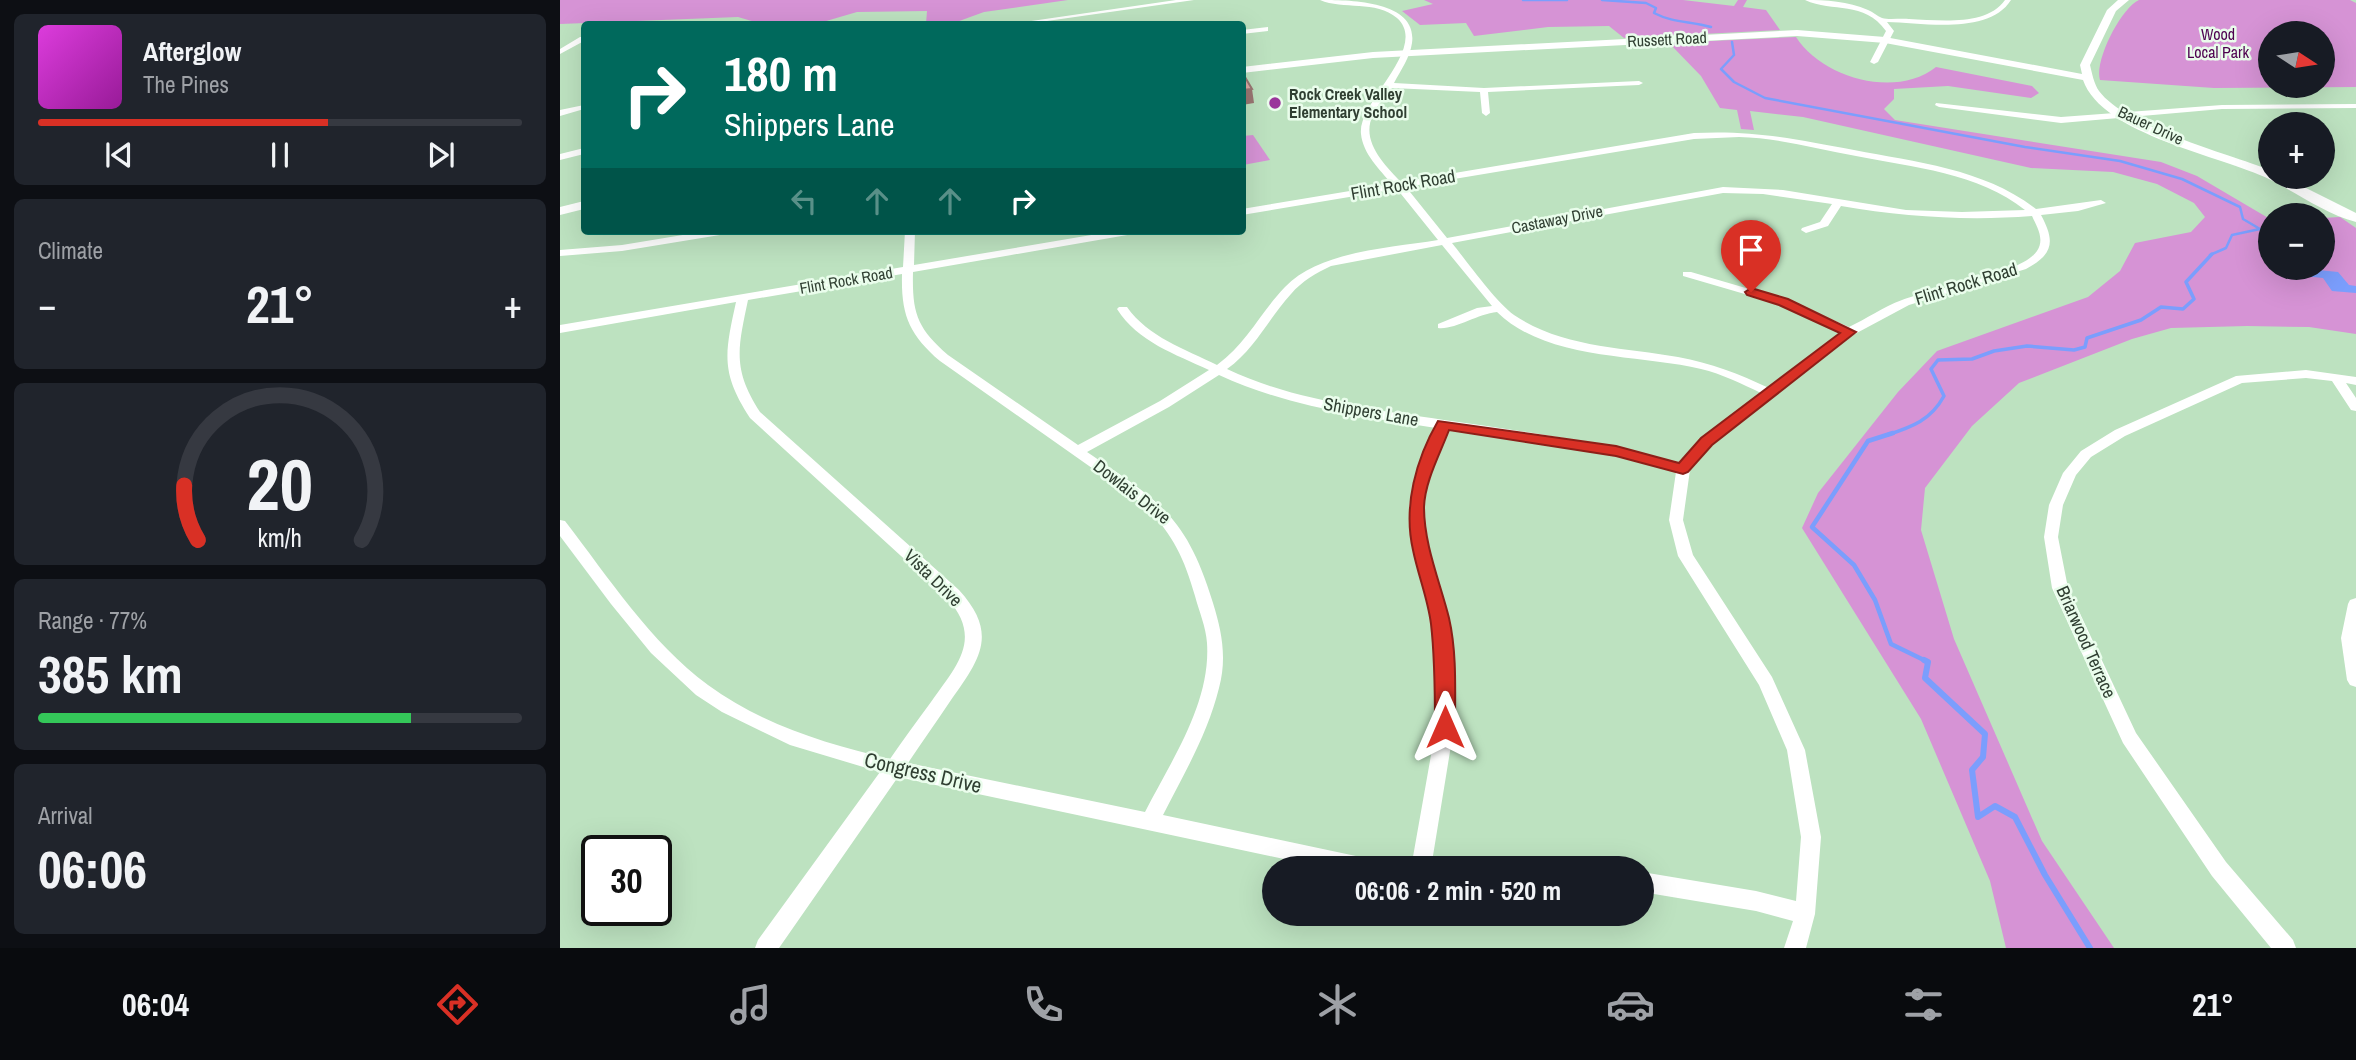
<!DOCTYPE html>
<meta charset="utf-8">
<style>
:root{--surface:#171b24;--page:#20242c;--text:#f1f3f6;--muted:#9ea1a6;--line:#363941;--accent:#d93025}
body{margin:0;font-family:"Archivo Narrow",sans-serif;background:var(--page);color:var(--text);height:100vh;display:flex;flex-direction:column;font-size:26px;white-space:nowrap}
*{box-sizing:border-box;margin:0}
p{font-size:23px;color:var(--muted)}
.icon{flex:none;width:38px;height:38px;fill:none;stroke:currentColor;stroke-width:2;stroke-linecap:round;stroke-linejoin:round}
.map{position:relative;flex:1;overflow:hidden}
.sheet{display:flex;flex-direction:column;gap:14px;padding:14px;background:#0d0f14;width:560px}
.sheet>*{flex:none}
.top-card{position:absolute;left:21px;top:21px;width:665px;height:214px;border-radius:7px;box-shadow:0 7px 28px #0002;background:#00695c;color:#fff;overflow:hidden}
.needle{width:46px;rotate:102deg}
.controls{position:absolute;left:1698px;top:21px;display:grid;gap:14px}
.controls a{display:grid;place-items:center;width:77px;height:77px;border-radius:50%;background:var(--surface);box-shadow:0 7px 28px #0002;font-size:35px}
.speed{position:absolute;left:21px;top:835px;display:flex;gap:14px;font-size:35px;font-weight:700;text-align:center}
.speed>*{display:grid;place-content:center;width:91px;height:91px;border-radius:50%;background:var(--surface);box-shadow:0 7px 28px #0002;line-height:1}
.speed .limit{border:4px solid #111;border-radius:10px;background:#fff;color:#111}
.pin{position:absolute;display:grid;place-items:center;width:60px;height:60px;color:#fff;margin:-72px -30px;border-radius:50% 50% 50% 0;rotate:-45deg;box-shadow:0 0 7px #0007}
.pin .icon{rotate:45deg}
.me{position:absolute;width:77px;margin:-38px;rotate:0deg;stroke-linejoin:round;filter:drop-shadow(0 0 5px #0008)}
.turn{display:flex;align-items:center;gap:24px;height:147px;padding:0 28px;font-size:32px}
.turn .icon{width:91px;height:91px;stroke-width:2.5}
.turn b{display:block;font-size:49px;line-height:60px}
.lanes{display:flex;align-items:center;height:66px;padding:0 28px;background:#0003;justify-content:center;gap:35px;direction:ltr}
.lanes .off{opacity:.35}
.big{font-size:52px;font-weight:700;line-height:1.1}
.sheet .widget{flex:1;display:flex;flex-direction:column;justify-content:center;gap:10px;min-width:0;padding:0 24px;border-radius:10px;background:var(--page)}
.sheet .dial{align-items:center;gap:0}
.dial svg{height:182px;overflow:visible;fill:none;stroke:var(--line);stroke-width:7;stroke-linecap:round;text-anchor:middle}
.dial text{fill:var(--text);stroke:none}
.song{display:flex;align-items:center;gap:21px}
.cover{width:84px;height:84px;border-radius:10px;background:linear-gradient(135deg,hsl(300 70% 55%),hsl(300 70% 35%))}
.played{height:7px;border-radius:4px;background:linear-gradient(90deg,var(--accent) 60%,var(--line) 60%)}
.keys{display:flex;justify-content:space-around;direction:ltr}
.heat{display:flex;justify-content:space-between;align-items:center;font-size:38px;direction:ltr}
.charge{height:10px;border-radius:5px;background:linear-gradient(90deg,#34c759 77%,var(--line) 0)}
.trip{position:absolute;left:702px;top:856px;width:392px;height:70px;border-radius:35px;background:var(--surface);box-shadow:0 7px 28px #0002;font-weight:700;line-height:70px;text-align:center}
.menu{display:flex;height:112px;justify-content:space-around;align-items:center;background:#090b0e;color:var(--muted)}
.menu .icon{width:49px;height:49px}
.menu .on{color:var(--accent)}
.menu b{font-size:32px;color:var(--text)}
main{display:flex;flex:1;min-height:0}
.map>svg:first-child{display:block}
</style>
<main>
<section class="sheet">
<div class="widget">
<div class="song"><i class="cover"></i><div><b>Afterglow</b><p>The Pines</p></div></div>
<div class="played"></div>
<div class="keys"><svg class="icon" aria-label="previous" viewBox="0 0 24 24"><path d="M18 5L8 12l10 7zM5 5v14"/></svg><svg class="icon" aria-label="pause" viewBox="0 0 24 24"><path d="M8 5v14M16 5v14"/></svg><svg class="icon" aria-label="next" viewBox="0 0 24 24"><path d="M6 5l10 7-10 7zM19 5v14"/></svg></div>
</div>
<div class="widget"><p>Climate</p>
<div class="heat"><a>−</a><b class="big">21°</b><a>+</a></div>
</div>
<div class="widget dial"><svg viewBox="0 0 100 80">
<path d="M14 69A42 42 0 1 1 86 69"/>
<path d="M14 69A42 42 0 0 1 8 45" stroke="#d93025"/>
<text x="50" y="56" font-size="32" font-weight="700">20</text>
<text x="50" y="72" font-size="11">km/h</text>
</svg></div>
<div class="widget"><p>Range · 77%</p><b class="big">385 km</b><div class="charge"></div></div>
<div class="widget"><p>Arrival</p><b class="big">06:06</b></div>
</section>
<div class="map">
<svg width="1796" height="948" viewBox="0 0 1796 948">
<rect width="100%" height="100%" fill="#bde2c0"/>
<!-- green -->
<path fill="#d693d5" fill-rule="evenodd" d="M0 0H508L424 12 391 24H366L367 11 297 12 256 24H202L178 17 0 24Z
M864 0H1123L1174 6 1178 0H1187L1183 7 1206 10 1220 30 1064 38 1049 26 988 27 914 36 906 23 860 25 842 11 873 4Z
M1579 0H1790L1796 3V87L1654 88 1540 80C1534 61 1561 8 1579 0ZM1710 33H1762V86H1710Z
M1236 37C1262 78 1336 99 1376 67L1472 86 1479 93 1471 98 1388 86 1334 89V99L1324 109 1335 120 1601 162 1637 176 1710 219V268H1762V218L1780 217 1796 228V334L1749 327 1687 326 1611 328 1572 339 1459 383 1412 426 1365 488 1361 530 1394 639 1482 841 1554 948H1446L1430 881 1361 719 1242 528 1258 493 1338 392 1377 351 1528 297 1560 271 1575 243 1631 232 1645 217 1634 203 1597 184 1553 172 1471 168 1243 117 1190 111 1194 130 1181 129 1177 110 1160 108 1141 76 1109 43Z
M693 135 710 160 683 165V136Z"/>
<!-- water -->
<path fill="#7b9efd" d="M1738 268 1778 272 1789 285 1796 286V293L1772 291 1763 278 1743 276Z"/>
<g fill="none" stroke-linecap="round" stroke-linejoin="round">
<!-- stream-far3 -->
<path stroke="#7b9efd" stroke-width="2.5" d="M963 0H1007
M1042 0 1086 3 1096 8 1094 13C1113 23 1131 21 1151 27
M1172 42 1174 55 1161 69 1174 82 1205 98 1465 147 1560 161 1622 179 1680 207 1683 219 1700 229 1672 235 1666 248 1650 255"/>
<!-- stream-far2 -->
<path stroke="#7b9efd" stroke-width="3.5" d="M1327 435C1352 427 1371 420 1384 396L1371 369 1378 360 1412 359 1434 351 1467 346 1514 350 1525 347 1527 338 1581 320 1601 307 1623 309 1634 299 1626 282 1652 254"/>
<!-- stream-far1 -->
<path stroke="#7b9efd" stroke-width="4.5" d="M1333 433 1308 441 1252 527 1294 565 1315 600 1331 644 1368 662"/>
<!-- stream -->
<path stroke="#7b9efd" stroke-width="6" d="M1364 660 1368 662 1365 678 1425 734 1423 757 1412 770 1418 817 1435 806 1455 817 1485 875 1530 948"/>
<!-- street -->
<path fill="#fff" fill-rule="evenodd" d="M616 0H634L466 24H451Z
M760 0C788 0 858 0 852 43 850 57 841 70 834 83L924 88 1079 81 1083 83 1079 85 928 92 930 113 926 116 922 113 920 92 832 88C825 97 817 105 813 115 800 141 825 165 841 182L1134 133C1194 130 1235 139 1294 150 1356 162 1425 169 1476 209L1541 200 1546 203 1518 211 1481 215C1495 241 1494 254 1466 269L1349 305 1293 335 1151 445 1130 470 1123 520 1133 555 1212 677 1245 750 1261 837 1255 914 1246 948H1224L1233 921 1196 911 1082 892V872L1196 891 1236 901 1241 837 1227 750 1199 685 1118 556 1109 520 1116 472 1056 455 888 430 867 485 863 507 868 547 888 621 894 675V727L871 868H851L876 727V675L872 621 852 547 849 507 853 485 876 428C803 417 726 406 659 375L609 407 527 452C600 502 626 515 653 603 662 632 667 658 659 688 648 733 624 774 603 815L810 859 817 861 820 868H766L338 777 219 948H195L198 940 320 772 230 745 162 712 136 695 91 653 51 604 0 536V520L5 521C49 578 90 642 148 685 201 724 266 744 330 759 343 740 357 721 371 702 396 666 424 639 387 598L190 418C160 372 165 353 176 302L0 333V325L343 267 345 231H355L354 265 555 231H578L573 234 353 272C352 313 357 328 388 355L518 445 600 401 649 370C615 354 578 342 557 309L559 307H567C588 337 625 349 657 365 687 343 700 313 725 287 759 251 830 248 878 240L837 189 682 215V209L832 184C820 170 803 154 801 134 797 102 870 48 837 18 816 0 783 10 760 0ZM1179 137C1219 138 1257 149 1296 156 1352 167 1419 173 1465 210L1402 212 1346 210 1223 190 1163 187 887 238 846 187 1134 139ZM1163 193 1203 194 1272 204 1260 222 1242 228 1241 230 1246 233 1268 226 1281 206C1344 217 1408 221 1472 216 1477 227 1485 239 1477 251 1461 275 1371 289 1342 300 1323 307 1306 319 1289 327L1227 300 1131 272H1123V276L1219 304 1281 333 1209 388C1179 374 1151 363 1118 357 1063 347 1003 348 954 315 936 302 908 263 892 243ZM882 245 932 306 917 308 878 324V328C895 330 917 314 937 312 987 361 1078 354 1141 369 1162 374 1182 384 1201 393L1141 439 1120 464C1042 442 963 431 884 420 812 409 734 401 667 369 695 349 708 319 731 294 742 281 756 273 771 266ZM342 274C341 315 349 334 380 361L583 504C612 533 624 557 635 596 639 611 646 627 647 643 651 703 611 761 585 812L348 763C362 742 377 721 391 700 420 659 439 634 399 590L200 412C172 369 178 348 188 300Z
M1245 0C1266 0 1288 1 1308 10 1313 12 1317 16 1322 18 1329 20 1341 18 1349 19 1378 20 1426 27 1445 0H1451C1429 35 1364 23 1327 22L1334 31 1318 62 1314 64 1310 62 1326 31C1304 0 1273 13 1245 0Z
M708 27V31L682 34V30Z
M20 37H24V41L0 54V49Z
M1376 103 1501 117 1662 105 1796 104V108L1662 109 1501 123 1379 107 1375 105Z
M24 105V109L0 116V110Z
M24 148V154L0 160V154Z
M147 231H171L166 234 62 251 0 256V250L62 245Z
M1746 370 1796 377V385L1786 383 1796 398V411L1791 410 1772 381 1746 378 1682 383 1565 436 1531 457 1516 475 1503 505 1498 537 1508 588 1576 733 1666 862 1733 940 1736 948H1711L1652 876 1563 743 1492 588 1484 537 1489 505 1503 473 1521 451 1555 430 1676 376Z
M1796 598V687L1790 685 1787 680 1781 638 1788 604 1790 600Z"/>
<!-- secondary -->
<path fill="#fff" fill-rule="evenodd" d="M1558 0H1569L1556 11 1530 65C1532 73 1534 84 1539 91 1566 127 1666 153 1710 170V177H1724L1796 213V222C1766 214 1737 193 1709 179 1662 156 1542 135 1523 80L1325 43 1237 36 813 58 682 73V67L813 52 1237 30 1325 37 1522 74 1520 65 1547 10Z
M24 201V209L0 215V207Z"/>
</g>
<!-- shaded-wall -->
<path fill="#9a7672" d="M692 89 694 103 682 105V90Z"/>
<!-- building -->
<path fill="#dca9a3" stroke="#9a7672" stroke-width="2" d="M682 72 692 89 682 90Z"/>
<!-- route -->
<path fill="#d93025" stroke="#8d1f18" stroke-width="2" d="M1191 288 1228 299 1296 332 1152 445 1128 472 1123 474 1056 456 889 430C880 454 865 481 864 507 864 545 880 582 889 618 897 653 895 691 895 727L892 733 885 735 878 733 875 727C875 692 875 658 871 624 868 599 858 575 853 550 843 506 856 459 878 421L1056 446 1119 463 1141 438 1280 333 1219 305 1187 295 1185 292Z"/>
<!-- markers -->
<circle fill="#9a359b" stroke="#eafdec" stroke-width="2.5" cx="715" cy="103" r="7"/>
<g text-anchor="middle" stroke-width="5" stroke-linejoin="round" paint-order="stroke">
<!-- far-park labels -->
<g font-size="16" fill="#4e0050" stroke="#eafdec">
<text x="1658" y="40">Wood<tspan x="1658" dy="18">Local Park</tspan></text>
</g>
<!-- far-street labels -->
<g font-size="16" fill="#303f32" stroke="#eafdec">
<text transform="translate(1107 39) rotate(-3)" y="6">Russett Road</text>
<text transform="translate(1591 125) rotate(25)" y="6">Bauer Drive</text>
<text transform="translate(997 219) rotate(-11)" y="6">Castaway Drive</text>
<text transform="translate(286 280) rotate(-10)" y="6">Flint Rock Road</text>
</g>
<!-- far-poi labels -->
<g font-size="16" font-weight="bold" fill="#303f32" stroke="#eafdec" text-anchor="start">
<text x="729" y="100">Rock Creek Valley<tspan x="729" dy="18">Elementary School</tspan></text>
</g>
<!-- street labels -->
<g font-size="18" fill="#303f32" stroke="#eafdec">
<text transform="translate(843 185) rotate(-10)" y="6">Flint Rock Road</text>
<text transform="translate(1406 284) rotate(-17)" y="6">Flint Rock Road</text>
<text transform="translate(811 412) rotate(10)" y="6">Shippers Lane</text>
<text transform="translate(572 492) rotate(38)" y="6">Dowlais Drive</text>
<text transform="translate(373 578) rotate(44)" y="6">Vista Drive</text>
<text transform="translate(1526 642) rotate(66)" y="6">Briarwood Terrace</text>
</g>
<!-- near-street labels -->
<g font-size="21" fill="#303f32" stroke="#eafdec">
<text transform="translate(363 773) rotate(13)" y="7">Congress Drive</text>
</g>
</g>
</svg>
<div class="controls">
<a><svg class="needle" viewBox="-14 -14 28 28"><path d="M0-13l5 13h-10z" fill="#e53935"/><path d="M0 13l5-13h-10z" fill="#9ea1a6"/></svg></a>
<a>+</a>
<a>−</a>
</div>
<div class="speed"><div class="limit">30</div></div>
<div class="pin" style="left:1191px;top:292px;background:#d93025"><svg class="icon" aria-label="arrive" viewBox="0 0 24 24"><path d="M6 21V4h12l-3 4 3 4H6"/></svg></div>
<svg class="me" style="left:885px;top:727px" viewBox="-20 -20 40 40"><path d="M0-17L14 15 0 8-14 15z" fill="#d93025" stroke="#fff" stroke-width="4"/></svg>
<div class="trip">06:06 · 2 min · 520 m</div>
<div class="top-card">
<div class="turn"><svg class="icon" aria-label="right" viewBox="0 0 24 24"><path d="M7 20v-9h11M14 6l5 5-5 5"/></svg><div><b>180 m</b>Shippers Lane</div></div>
<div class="lanes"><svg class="icon off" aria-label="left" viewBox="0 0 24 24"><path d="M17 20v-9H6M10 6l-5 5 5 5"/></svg><svg class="icon off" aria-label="ahead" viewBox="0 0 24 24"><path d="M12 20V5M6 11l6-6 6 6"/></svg><svg class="icon off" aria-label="ahead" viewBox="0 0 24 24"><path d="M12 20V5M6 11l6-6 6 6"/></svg><svg class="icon" aria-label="right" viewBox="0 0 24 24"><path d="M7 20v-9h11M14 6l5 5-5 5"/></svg></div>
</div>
</div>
</main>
<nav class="menu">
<b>06:04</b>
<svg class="icon on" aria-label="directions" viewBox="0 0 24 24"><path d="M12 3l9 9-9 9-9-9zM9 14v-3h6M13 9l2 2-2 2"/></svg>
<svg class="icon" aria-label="music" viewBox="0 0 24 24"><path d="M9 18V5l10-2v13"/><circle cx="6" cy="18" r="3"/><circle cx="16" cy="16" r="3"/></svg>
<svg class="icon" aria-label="phone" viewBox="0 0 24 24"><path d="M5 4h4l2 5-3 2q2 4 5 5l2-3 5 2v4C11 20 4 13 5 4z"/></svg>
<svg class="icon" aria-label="climate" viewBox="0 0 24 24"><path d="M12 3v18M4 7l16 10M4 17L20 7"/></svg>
<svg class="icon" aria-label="car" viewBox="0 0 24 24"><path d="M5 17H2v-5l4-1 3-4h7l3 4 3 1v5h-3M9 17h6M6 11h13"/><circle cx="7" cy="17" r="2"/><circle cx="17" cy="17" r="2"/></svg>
<svg class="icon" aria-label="filters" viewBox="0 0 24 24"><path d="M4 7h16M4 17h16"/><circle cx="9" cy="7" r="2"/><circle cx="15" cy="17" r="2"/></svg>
<b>21°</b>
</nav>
